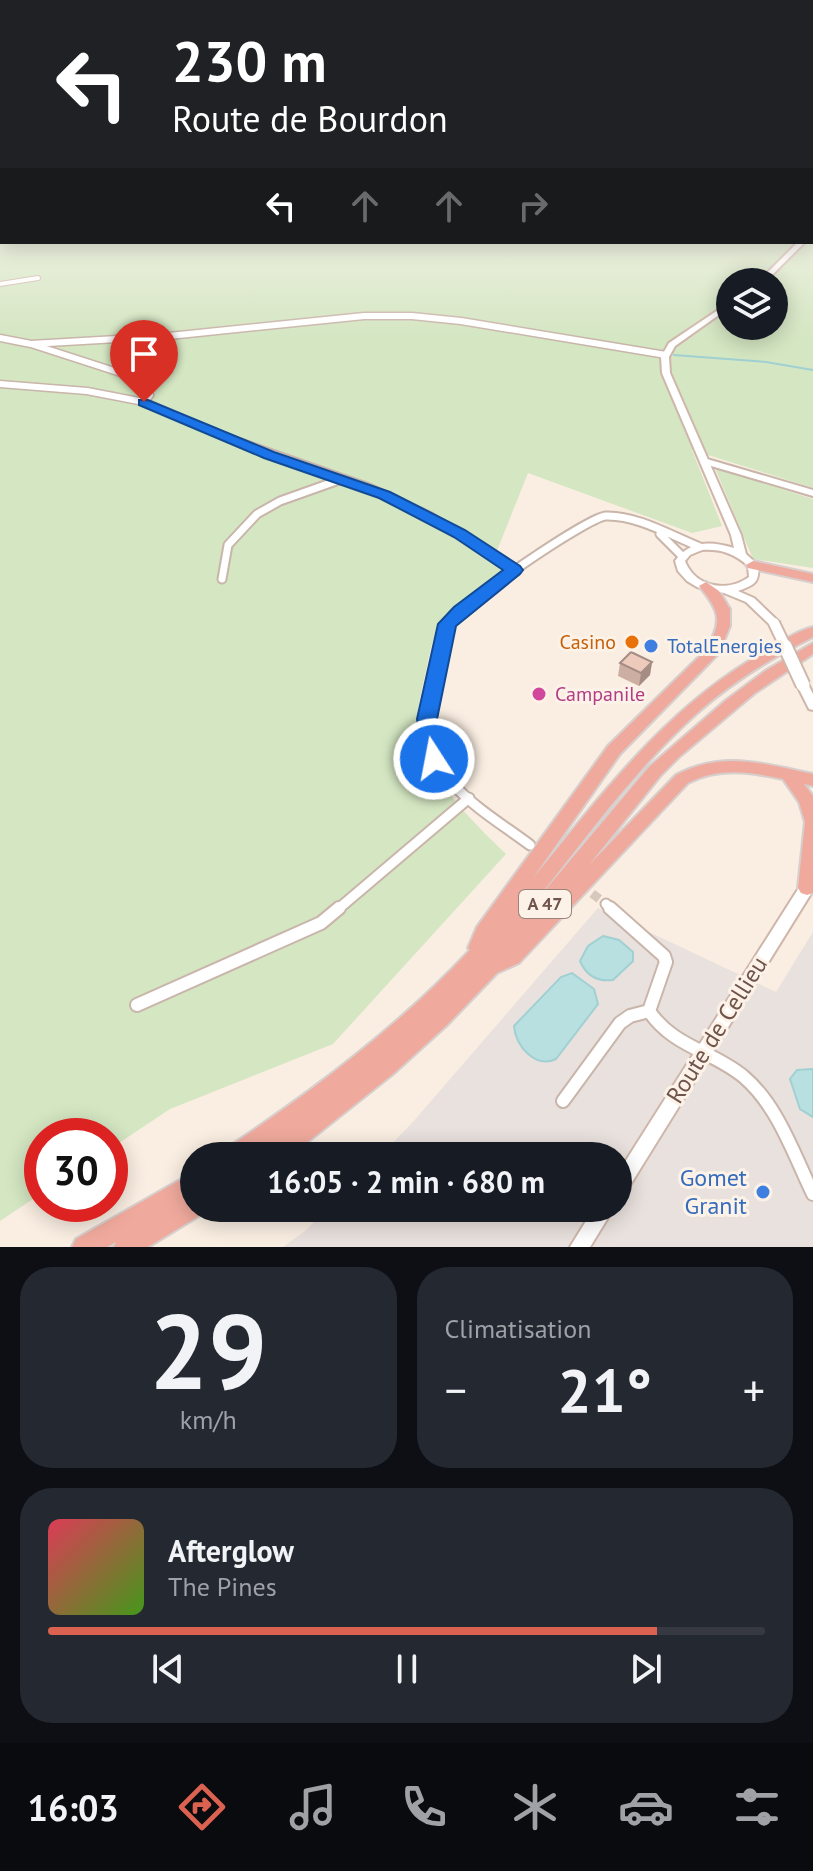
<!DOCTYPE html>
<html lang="fr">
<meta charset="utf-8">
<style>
:root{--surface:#171b24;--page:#242831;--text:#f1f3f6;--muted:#9ea1a6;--line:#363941;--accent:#db6150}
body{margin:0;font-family:"PT Sans",sans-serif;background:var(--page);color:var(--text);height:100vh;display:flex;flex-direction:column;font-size:30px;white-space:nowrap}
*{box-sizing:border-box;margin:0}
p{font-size:26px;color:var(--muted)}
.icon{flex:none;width:44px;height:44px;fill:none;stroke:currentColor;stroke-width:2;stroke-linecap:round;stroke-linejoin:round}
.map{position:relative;height:1247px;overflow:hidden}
.drawer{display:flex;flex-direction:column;gap:20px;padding:20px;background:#0d0f14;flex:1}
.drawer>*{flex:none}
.top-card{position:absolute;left:0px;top:0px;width:814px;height:244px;box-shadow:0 4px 20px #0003;background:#202124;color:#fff;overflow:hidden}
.fabs{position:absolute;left:716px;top:268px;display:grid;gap:16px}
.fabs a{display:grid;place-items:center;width:72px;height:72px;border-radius:50%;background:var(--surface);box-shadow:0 4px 20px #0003;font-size:40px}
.speed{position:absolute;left:24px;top:1118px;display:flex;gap:16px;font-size:40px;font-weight:700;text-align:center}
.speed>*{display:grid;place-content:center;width:104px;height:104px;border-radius:50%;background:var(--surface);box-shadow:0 4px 20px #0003;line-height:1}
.speed .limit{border:12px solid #d22;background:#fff;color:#111}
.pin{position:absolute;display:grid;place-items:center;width:68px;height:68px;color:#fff;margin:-82px -34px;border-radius:50% 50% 50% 0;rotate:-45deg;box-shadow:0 0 8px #0007}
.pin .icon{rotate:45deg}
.me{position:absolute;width:88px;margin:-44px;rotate:349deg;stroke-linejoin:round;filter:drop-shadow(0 0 6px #0008)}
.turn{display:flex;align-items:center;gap:28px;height:168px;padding:0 40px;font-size:36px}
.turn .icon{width:104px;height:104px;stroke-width:2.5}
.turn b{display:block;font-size:56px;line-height:68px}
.lanes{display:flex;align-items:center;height:76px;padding:0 40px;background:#0003;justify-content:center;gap:40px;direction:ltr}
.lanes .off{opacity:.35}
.big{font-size:60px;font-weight:800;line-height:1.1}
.drawer .widget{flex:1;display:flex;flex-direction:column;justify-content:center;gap:12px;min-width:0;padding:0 28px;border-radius:32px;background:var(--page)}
.drawer .dial{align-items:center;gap:0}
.dial b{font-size:104px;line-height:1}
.song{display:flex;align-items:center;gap:24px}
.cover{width:96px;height:96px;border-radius:12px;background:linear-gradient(135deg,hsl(350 70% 55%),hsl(100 70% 35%))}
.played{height:8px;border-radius:4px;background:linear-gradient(90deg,var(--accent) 85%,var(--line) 85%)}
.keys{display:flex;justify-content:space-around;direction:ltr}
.heat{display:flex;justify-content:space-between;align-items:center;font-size:44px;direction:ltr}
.drawer .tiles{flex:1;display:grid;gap:20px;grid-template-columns:1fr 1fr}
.widget:last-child{grid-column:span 2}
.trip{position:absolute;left:180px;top:1142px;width:452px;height:80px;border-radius:40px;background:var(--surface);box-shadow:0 4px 20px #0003;font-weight:800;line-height:80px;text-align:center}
.menu{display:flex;height:128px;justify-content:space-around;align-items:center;background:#090b0e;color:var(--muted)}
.menu .icon{width:56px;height:56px}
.menu .current{color:var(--accent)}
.menu b{font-size:36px;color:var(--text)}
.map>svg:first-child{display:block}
</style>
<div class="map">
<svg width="813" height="1247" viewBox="0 0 813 1247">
<rect width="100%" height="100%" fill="#faeee2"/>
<!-- industrial -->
<path fill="#e9e1dd" d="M598 908 776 992 813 932V1247H283L305 1231 328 1208H618V1156H380L412 1123Z"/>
<!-- green -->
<path fill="#d4e6c2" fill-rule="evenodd" d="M0 166 2 242H812L813 166V488L692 450 722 526 692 533 528 473 496 553 508 571C488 586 460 601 444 620 432 634 430 652 426 671 422 689 415 713 419 731 430 781 471 820 506 854L333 1044 170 1109 110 1149V1136H42V1193L0 1221ZM730 282H774V326H730Z
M715 468 813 499V568L753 559Z"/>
<!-- water -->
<path fill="#b8e0e1" stroke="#a0d0d2" stroke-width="2" d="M603 936 619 940 633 952V961L613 980C597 982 586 975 580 961L588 946Z
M572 973 594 989 598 1004 556 1059C536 1069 515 1046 514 1026L561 977Z
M813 1069V1117L800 1109 790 1079 797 1070Z"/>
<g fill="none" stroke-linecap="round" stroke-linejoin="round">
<!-- stream -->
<path stroke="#a0d0d2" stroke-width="2" d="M674 355 766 362 813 370"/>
<!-- minor-tunnel -->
<path stroke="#d7c8bc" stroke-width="9" stroke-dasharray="9 5" stroke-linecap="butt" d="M581 885 606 904"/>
<defs>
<path id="minor-far4" d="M0 284 38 278"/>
<path id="minor-far3" d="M0 338 31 344 136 378 146 386 150 395 144 402
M31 344 169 336 364 316H412L461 321 666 355
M0 384 87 391 144 402 246 445"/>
<path id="minor-far2" d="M241 443 369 488 429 516 514 570
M660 534 682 556
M222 579 228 545 257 514 280 501 339 480
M443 648C444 641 445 630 448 624 458 606 588 517 606 516 637 515 672 536 700 547"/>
<path id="minor-far1" d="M443 646C438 669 427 696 427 720 427 782 486 812 530 845
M606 904 612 910
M337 910 469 798"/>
<path id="minor" d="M610 908 664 956 666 962 649 1011C673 1047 713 1051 744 1077 778 1106 794 1155 813 1194
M137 1005 321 923 339 908
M563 1101 620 1023 630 1016 649 1011"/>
<path id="tertiary" d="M701 459H707L813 490V496L701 463Z"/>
<path id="secondary" d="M812 226H813L812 232Z
M798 242H805L765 282H758Z
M730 302V307L675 346 669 357 670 373 741 535 746 554 758 565C760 583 754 585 738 591L754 598 778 621 779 623 778 625H770L746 602 724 593 697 587 687 581 678 571 675 561C690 540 711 541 734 548L731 535 662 373 661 357 669 343ZM702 550C720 549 734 553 748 566L749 577C727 593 695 587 685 561L690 555Z
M803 681 807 682 813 694V710L809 709 797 685Z
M813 864 812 892 624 1195 618 1198V1173L800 886 808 866Z
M594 1208H614L590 1247H570Z"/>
<path id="motorway" d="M753 561 813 574V582L748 568 746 565Z
M706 582 719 591 730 609V626L719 653 620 754 533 878C601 796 665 709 759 655 776 645 794 632 813 627V637C771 658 731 683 696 714 627 776 574 856 514 927L649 767 725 701 765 671 813 643V654L755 693 679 757 661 775 589 865 676 775C723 750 764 764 813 774V786L804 784 813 796V893L807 895 801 893 798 888 805 822 799 802 783 779C750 772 719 767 688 783L519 963 497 973 447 1025 393 1074 290 1156H260L262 1151 255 1156H224L227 1148C314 1090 398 1027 470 950L468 948 477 927 608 746 706 650C723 621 720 611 699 586Z
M194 1172V1208H205L202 1214 148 1247H114L116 1242 107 1247H72L76 1239Z"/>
</defs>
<!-- minor-far4 casing -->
<use href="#minor-far4" stroke="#c9b5aa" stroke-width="6"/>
<!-- minor-far3 casing -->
<use href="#minor-far3" stroke="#c9b5aa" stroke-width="9"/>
<!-- minor-far2 casing -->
<use href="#minor-far2" stroke="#c9b5aa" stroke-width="11"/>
<!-- minor-far1 casing -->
<use href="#minor-far1" stroke="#c9b5aa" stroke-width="13"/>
<!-- minor casing -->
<use href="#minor" stroke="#c9b5aa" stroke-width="16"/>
<!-- tertiary casing -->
<use href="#tertiary" stroke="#c9b5aa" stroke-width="4"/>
<!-- secondary casing -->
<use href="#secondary" stroke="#cfb6aa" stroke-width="4"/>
<!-- motorway casing -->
<use href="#motorway" stroke="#d7cfcd" stroke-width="4"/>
<!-- minor-far4 -->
<use href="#minor-far4" stroke="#fff" stroke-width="4"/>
<!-- minor-far3 -->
<use href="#minor-far3" stroke="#fff" stroke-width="6"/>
<!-- minor-far2 -->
<use href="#minor-far2" stroke="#fff" stroke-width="7"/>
<!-- minor-far1 -->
<use href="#minor-far1" stroke="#fff" stroke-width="9"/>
<!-- minor -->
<use href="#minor" stroke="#fff" stroke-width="12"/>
<!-- tertiary -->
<use href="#tertiary" fill="#fff" fill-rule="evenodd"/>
<!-- secondary -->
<use href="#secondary" fill="#fff" fill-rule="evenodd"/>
<!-- motorway -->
<use href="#motorway" fill="#f0aa9d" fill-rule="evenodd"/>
<defs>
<path id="secondary-bridge-far1" d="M774 623 786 648"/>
<path id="secondary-bridge" d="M785 646 803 685"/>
</defs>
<!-- secondary-bridge-far1 casing -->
<use href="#secondary-bridge-far1" stroke="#cfb6aa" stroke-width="14" stroke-linecap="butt"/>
<!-- secondary-bridge casing -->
<use href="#secondary-bridge" stroke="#cfb6aa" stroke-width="17" stroke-linecap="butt"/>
<!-- secondary-bridge-far1 -->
<use href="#secondary-bridge-far1" stroke="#fff" stroke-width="10"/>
<!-- secondary-bridge -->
<use href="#secondary-bridge" stroke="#fff" stroke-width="13"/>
</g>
<!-- wall -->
<path fill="#ccaea2" d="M652 662 650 675 639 686 618 676 620 663Z"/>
<!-- shaded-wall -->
<path fill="#a68d84" d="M652 662 650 675 639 686 641 673Z"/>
<!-- building -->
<path fill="#edcabc" stroke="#a68d84" stroke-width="2" d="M631 652 652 662 641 673 620 663Z"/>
<!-- sky -->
<linearGradient id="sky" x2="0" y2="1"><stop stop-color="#95c6e5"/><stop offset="0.49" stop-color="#fdf7f2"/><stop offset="1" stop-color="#fdf7f2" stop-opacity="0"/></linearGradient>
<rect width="813" height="340" fill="url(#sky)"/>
<!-- route -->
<path fill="#1a73e8" stroke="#114b97" stroke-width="2" d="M139 400H148L274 452 390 492 465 530 520 566 523 570 520 574 456 626 437 719 445 759 441 764H427L423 759 417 719 438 624 454 607 503 570 454 537 379 498 264 458 139 405Z"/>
<!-- markers -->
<circle fill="#e8710a" stroke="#fdf2e7" stroke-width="3" cx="632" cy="642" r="8"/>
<g fill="#3f7fe0" stroke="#fdf2e7" stroke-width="3">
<circle cx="651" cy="646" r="8"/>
<circle cx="763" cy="1192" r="8"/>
</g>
<circle fill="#d1479c" stroke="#fdf2e7" stroke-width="3" cx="539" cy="694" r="8"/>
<g text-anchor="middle" stroke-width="6" stroke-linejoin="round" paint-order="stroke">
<!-- shield labels -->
<rect fill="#fdf2e7" stroke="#9a837a" stroke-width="2" x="519" y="890" width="52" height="28" rx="6"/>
<g font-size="18" font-weight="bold" fill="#6f544b">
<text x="545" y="910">A 47</text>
</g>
<!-- food labels -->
<g font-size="20" fill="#c56008" stroke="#fdf2e7" text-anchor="end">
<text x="616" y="649">Casino</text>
</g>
<!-- shop labels -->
<g font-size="20" fill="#366cbe" stroke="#fdf2e7" text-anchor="start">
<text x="667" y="653">TotalEnergies</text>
</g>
<!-- hotel labels -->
<g font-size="20" fill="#b23c85" stroke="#fdf2e7" text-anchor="start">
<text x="555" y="701">Campanile</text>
</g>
<!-- near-street labels -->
<g font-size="24" fill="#6f544b" stroke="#fdf2e7">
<text transform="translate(717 1030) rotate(-58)" y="8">Route de Cellieu</text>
</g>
<!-- near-shop labels -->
<g font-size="24" fill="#366cbe" stroke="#fdf2e7" text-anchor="end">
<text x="747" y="1186">Gomet<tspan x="747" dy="28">Granit</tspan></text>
</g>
</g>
</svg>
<div class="fabs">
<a><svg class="icon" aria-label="layers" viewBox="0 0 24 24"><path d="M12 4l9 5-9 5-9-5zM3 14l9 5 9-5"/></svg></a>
</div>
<div class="speed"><div class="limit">30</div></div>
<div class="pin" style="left:144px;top:402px;background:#d93025"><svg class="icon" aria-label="arrive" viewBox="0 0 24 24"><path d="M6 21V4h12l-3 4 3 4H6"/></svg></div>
<svg class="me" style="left:434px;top:759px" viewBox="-20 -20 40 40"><circle r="17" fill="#1a73e8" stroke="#fff" stroke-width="3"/><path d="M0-11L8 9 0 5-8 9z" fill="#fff"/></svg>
<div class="trip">16:05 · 2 min · 680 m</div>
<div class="top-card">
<div class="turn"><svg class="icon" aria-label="left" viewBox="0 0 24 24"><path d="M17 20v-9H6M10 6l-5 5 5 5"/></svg><div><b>230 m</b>Route de Bourdon</div></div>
<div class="lanes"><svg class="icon" aria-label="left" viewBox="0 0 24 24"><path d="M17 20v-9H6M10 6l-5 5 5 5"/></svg><svg class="icon off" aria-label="ahead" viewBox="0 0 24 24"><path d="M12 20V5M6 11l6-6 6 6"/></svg><svg class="icon off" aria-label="ahead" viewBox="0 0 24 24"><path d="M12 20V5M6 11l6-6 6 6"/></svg><svg class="icon off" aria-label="right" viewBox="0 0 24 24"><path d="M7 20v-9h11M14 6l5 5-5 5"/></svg></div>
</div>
</div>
<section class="drawer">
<div class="tiles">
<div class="widget dial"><b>29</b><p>km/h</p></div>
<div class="widget"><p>Climatisation</p>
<div class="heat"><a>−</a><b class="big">21°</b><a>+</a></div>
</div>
<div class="widget">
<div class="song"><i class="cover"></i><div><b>Afterglow</b><p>The Pines</p></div></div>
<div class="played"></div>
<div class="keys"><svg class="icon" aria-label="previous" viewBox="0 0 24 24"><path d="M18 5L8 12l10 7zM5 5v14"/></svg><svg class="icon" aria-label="pause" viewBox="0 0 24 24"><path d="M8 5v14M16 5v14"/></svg><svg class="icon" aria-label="next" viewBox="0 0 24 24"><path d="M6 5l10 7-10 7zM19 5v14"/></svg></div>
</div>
</div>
</section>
<nav class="menu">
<b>16:03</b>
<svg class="icon current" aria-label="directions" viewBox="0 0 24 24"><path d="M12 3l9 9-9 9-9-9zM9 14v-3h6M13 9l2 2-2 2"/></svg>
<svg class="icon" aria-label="music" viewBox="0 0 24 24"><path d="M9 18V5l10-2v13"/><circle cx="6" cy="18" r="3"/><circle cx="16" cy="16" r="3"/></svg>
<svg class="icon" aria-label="phone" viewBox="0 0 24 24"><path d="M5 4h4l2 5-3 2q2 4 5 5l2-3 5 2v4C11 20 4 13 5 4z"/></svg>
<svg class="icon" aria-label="climate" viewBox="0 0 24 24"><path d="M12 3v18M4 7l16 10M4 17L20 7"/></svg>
<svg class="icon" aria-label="car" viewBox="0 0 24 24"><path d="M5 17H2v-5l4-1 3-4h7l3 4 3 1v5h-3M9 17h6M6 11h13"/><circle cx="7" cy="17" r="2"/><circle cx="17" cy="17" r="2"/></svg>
<svg class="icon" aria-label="filters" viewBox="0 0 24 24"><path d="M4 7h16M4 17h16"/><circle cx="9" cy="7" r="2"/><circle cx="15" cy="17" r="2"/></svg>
</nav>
